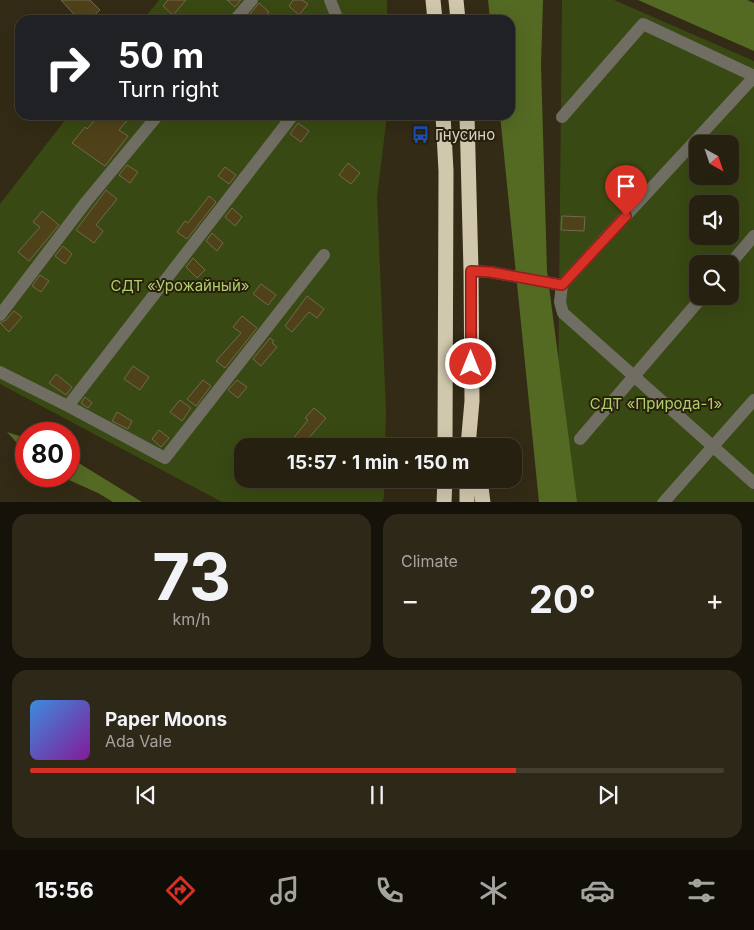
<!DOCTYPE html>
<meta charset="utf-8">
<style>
:root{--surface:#262010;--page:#2e2819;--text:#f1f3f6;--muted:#a4a39f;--line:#423e30;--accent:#d93025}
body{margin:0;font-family:Inter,sans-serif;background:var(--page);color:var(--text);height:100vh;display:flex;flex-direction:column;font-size:19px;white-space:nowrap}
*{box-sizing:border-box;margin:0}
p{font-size:16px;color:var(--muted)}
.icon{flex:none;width:28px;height:28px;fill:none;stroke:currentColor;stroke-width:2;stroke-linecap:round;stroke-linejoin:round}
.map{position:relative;height:502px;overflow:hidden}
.side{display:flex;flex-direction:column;gap:12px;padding:12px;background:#151209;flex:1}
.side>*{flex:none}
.hud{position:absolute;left:15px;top:15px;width:500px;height:105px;border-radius:15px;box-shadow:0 5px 20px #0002,0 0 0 1px var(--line);background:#202124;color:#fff;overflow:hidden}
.needle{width:32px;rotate:140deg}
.fabs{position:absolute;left:689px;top:135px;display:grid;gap:10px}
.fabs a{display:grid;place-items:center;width:50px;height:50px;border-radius:10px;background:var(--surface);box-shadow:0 5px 20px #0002,0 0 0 1px var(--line);font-size:25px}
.speed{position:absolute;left:15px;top:422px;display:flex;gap:10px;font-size:25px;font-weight:700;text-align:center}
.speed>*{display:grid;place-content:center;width:65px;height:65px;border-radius:50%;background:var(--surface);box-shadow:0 5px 20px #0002,0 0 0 1px var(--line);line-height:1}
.speed .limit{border:8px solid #d22;background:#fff;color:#111}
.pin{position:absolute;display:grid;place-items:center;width:42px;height:42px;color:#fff;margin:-51px -21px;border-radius:50% 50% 50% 0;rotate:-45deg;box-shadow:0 0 5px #0007}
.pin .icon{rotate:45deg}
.me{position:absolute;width:55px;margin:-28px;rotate:0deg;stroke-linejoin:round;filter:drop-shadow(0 0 4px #0008)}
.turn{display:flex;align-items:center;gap:18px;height:105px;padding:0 20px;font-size:22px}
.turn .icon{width:65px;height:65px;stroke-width:2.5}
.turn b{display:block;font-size:35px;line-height:42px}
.big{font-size:38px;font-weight:700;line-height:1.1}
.side .tile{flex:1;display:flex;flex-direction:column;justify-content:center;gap:8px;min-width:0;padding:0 18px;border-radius:15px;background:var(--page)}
.side .dial{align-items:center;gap:0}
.dial b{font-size:65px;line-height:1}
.song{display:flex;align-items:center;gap:15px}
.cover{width:60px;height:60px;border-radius:8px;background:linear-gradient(135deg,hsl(210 70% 55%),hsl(290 70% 35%))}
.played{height:5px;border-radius:2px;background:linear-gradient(90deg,var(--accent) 70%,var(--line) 70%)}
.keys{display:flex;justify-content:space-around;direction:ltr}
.heat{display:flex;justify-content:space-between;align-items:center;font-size:28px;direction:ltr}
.side .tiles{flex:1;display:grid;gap:12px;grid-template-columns:1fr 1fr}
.tile:last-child{grid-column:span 2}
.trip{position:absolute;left:234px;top:438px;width:288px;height:50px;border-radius:15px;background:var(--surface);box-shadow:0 5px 20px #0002,0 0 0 1px var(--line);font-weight:700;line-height:50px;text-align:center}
.tabs{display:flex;height:80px;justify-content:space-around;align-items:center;background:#0f0d06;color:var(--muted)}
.tabs .icon{width:35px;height:35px}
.tabs .on{color:var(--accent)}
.tabs b{font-size:22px;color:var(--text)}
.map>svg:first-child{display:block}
</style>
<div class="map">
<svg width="754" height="503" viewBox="0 0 754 503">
<rect width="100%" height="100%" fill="#332b15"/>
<!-- green -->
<path fill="#394913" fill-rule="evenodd" d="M159 0H387V20H143Z
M562 0H614L754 61V502L557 503ZM698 144H730V176H698ZM698 204H730V236H698ZM698 264H730V296H698Z
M69 115H387L377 197 386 411 385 446H242V479H384V497L382 502H222L0 384V204Z"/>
<!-- forest -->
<path fill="#546a23" d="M488 0H543L541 65 547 271 577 502H539L500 115H510V20H490Z
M638 0H747L754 3V51Z
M7 432 26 438V453Z
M69 457 142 502H113L98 493 60 476H69Z"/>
<!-- building -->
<path fill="#4f4219" stroke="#716951" d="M61 0H90L100 10 89 20H79Z
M168 0H186L173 15 163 6Z
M227 0H241L235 7Z
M293 0H302L308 4 299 15 289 6Z
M259 3 269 12 262 20H249L247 18Z
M99 115H132L119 130 128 136 105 166 72 143 85 127 87 129Z
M298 123 309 131 301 142 290 134Z
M348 163 360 173 351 184 339 175Z
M127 165 138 172 130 183 119 175Z
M225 167 236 175 229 184 218 176Z
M106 190 117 199 96 225 103 231 94 243 76 230Z
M209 196 216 202 187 239 177 232 185 221 188 223Z
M232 208 242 217 235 226 225 217Z
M42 211 59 225 29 261 18 252 40 227 33 222Z
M562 216 585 217 584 231 561 230Z
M212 233 223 243 217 251 206 241Z
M63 246 72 254 65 264 55 256Z
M193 258 205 270 197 278 186 267Z
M40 275 49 281 41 292 32 286Z
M261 284 276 295 268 305 253 294Z
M307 296 324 309 317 318 309 312 292 332 285 326Z
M14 311 22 317 9 332 0 323 6 320Z
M242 316 257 328 225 368 216 361 241 333 233 327Z
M270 338 274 341 272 343 277 347 261 366 253 359Z
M133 366 149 377 140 390 124 379Z
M56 374 72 387 66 395 49 383Z
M203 380 211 386 196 406 187 399Z
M237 380 247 387 238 398 228 390Z
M85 397 92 403 88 408 81 403Z
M180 400 191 408 182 421 170 412Z
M314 408 326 418 302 446H287L308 420 305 418Z
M117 412 132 421 128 429 112 421Z
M159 430 169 438 161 447 152 439Z"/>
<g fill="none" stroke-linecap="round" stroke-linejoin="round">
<!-- minor -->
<path stroke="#706d62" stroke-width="12" d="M330 0 338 20
M235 20 252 0
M293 115 68 406 165 458 324 255
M562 117 643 24 754 76
M730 264 754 236
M471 271 490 272 562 285 560 302 563 313 754 483
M562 285 754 77
M0 315 86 202 158 115
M0 372 68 406
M580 439 703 296
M663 503 754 400"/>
<!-- highway -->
<path stroke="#d0c7ad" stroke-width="15" d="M433 0 435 20
M456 0 458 20
M443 115 446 171 445 446
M467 115 471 271 472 401 468 446
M467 479V503
M480 479 483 503
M444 503 445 479"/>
</g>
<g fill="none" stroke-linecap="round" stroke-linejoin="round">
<defs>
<path id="route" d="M471 364V271L490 272 562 285 626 216"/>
</defs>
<!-- route casing -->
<use href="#route" stroke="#8d1f18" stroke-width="12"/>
<!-- route -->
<use href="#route" stroke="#d93025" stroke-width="9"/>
</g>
<!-- icons -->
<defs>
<symbol id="bus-bare" viewBox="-9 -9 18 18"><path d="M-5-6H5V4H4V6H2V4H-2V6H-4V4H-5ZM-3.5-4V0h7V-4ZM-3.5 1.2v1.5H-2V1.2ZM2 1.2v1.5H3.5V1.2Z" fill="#1a4fb4" stroke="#29210b" stroke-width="2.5" paint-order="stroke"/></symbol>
</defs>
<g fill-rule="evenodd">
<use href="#bus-bare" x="408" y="122" width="25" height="25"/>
</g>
<g text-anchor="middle" stroke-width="4" stroke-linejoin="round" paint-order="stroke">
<!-- poi labels -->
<g font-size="15" fill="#d9d5c8" stroke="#29210b" text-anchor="start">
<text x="435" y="140">Гнусино</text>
</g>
<!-- park labels -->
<g font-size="15" fill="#adce6c" stroke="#29210b">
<text x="180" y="291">СДТ «Урожайный»</text>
<text x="656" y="409">СДТ «Природа-1»</text>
</g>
</g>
</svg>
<div class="fabs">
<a><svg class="needle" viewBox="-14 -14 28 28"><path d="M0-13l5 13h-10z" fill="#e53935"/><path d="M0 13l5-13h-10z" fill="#a4a39f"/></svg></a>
<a><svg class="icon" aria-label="sound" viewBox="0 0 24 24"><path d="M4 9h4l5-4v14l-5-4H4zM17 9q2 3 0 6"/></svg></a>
<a><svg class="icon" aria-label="search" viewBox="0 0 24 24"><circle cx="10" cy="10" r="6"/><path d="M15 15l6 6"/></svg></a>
</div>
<div class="speed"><div class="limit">80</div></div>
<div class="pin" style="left:626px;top:216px;background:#d93025"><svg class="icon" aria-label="arrive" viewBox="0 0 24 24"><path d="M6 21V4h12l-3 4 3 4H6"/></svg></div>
<svg class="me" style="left:471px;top:364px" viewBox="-20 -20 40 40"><circle r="17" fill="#d93025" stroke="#fff" stroke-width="3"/><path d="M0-11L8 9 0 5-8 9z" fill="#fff"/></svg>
<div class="trip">15:57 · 1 min · 150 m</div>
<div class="hud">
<div class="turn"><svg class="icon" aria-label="right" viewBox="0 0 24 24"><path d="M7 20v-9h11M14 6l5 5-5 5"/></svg><div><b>50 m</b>Turn right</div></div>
</div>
</div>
<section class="side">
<div class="tiles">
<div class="tile dial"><b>73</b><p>km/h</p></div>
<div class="tile"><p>Climate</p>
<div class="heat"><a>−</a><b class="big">20°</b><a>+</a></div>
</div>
<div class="tile">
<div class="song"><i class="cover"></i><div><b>Paper Moons</b><p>Ada Vale</p></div></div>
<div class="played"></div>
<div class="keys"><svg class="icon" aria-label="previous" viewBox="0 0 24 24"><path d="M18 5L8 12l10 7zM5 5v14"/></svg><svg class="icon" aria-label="pause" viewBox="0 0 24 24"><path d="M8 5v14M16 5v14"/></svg><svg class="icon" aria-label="next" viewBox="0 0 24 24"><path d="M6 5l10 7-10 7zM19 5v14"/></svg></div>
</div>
</div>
</section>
<nav class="tabs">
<b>15:56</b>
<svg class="icon on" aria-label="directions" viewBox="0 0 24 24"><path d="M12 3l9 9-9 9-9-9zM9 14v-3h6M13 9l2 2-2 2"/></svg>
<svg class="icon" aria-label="music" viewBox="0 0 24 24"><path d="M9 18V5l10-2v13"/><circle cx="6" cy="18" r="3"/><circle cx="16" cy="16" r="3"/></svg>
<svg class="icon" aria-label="phone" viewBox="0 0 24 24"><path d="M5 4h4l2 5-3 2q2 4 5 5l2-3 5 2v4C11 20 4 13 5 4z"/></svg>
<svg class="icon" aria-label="climate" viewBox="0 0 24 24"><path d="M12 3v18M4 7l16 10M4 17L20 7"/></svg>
<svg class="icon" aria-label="car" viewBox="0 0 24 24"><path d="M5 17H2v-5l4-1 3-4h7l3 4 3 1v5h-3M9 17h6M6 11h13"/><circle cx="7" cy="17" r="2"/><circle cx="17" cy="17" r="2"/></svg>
<svg class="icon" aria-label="filters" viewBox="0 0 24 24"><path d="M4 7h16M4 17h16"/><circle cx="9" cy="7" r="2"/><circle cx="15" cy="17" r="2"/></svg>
</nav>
